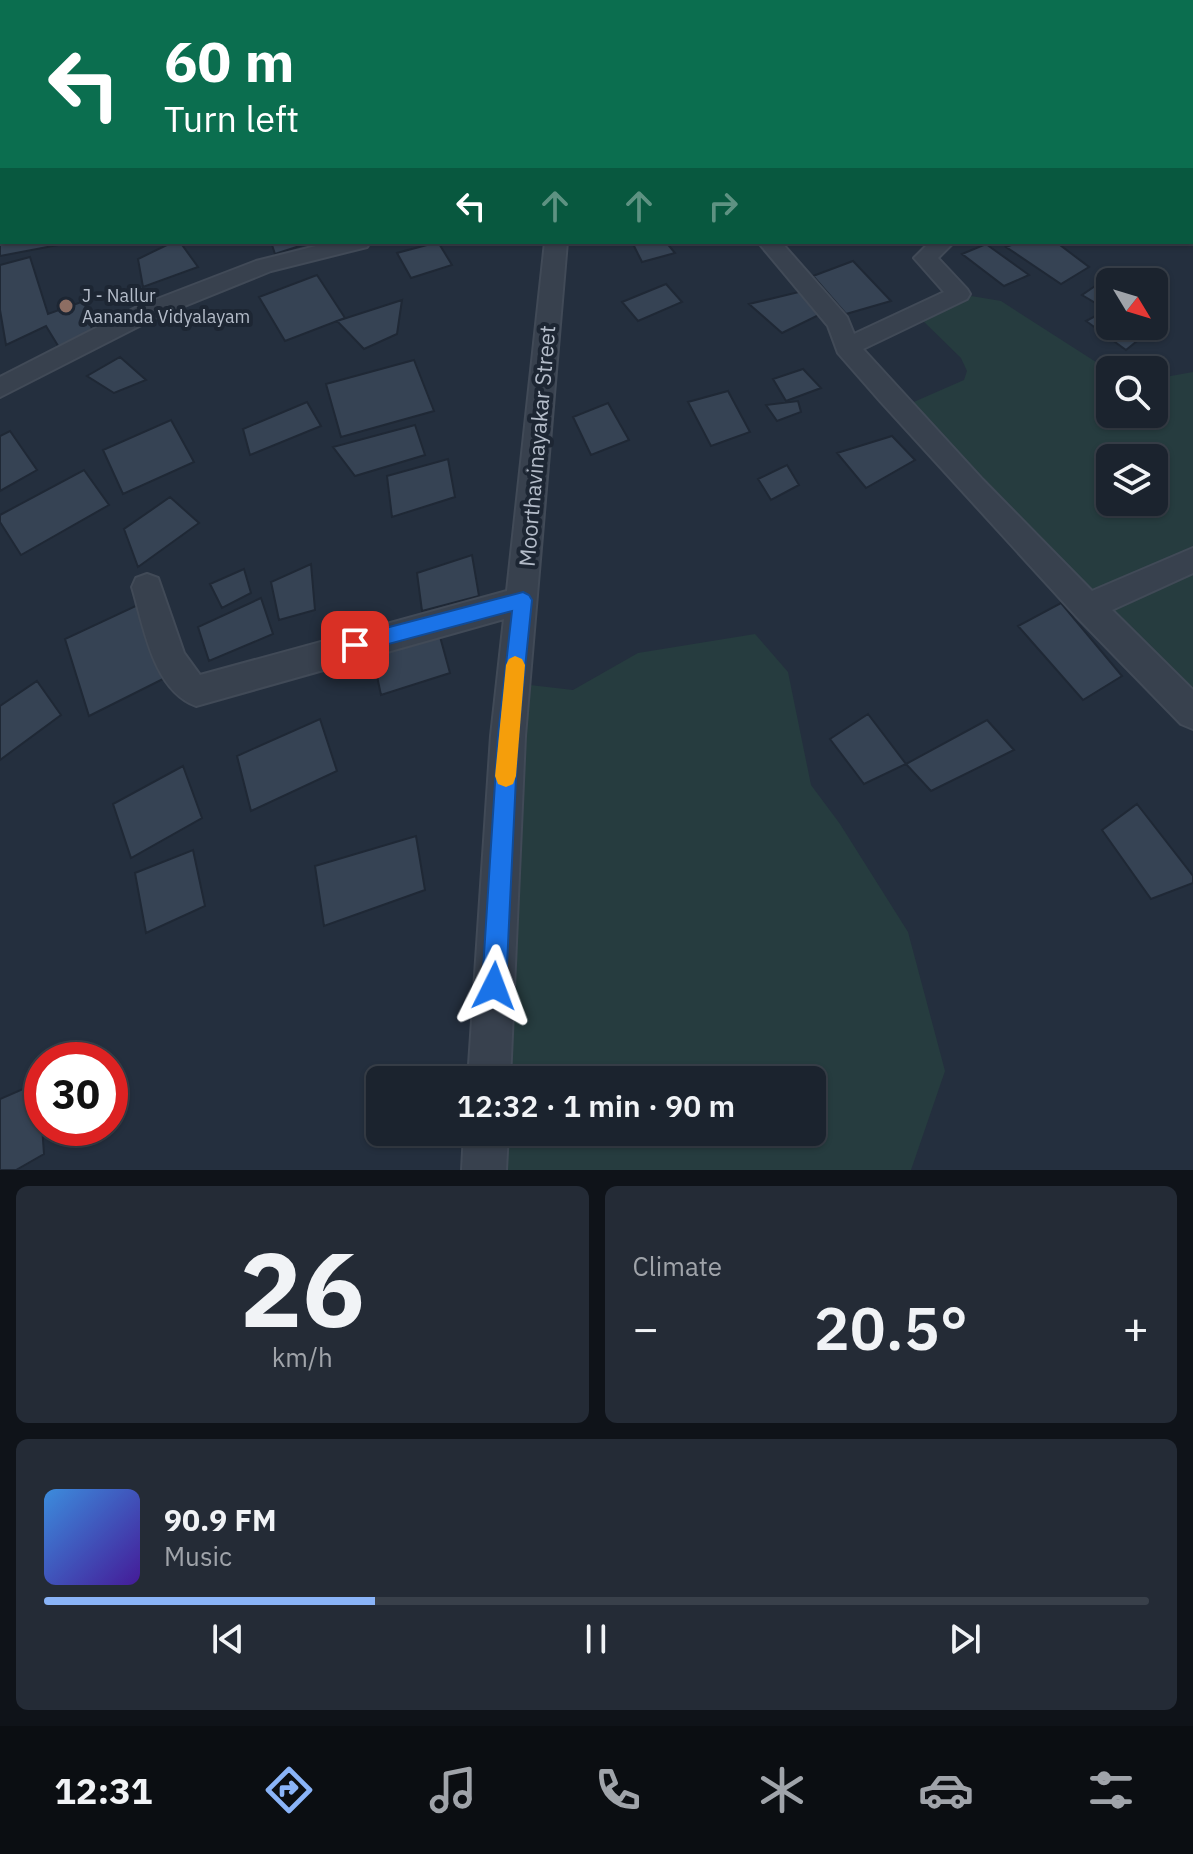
<!DOCTYPE html>
<meta charset="utf-8">
<style>
:root{--surface:#1b232e;--page:#242b36;--text:#f1f3f6;--muted:#a0a4aa;--line:#39404a;--accent:#8ab4f8}
body{margin:0;font-family:"IBM Plex Sans",sans-serif;background:var(--page);color:var(--text);height:100vh;display:flex;flex-direction:column;font-size:30px;white-space:nowrap}
*{box-sizing:border-box;margin:0}
p{font-size:26px;color:var(--muted)}
.icon{flex:none;width:44px;height:44px;fill:none;stroke:currentColor;stroke-width:2;stroke-linecap:round;stroke-linejoin:round}
.map{position:relative;height:1170px;overflow:hidden}
.drawer{display:flex;flex-direction:column;gap:16px;padding:16px;background:#0f1319;flex:1}
.drawer>*{flex:none}
.guide{position:absolute;left:0px;top:0px;width:1194px;height:244px;box-shadow:0 2px 6px #0004,0 0 0 2px var(--line);background:#0b6e4f;color:#fff;overflow:hidden}
.needle{width:52px;rotate:128deg}
.controls{position:absolute;left:1096px;top:268px;display:grid;gap:16px}
.controls a{display:grid;place-items:center;width:72px;height:72px;border-radius:12px;background:var(--surface);box-shadow:0 2px 6px #0004,0 0 0 2px var(--line);font-size:40px}
.speed{position:absolute;left:24px;top:1042px;display:flex;gap:16px;font-size:40px;font-weight:700;text-align:center}
.speed>*{display:grid;place-content:center;width:104px;height:104px;border-radius:50%;background:var(--surface);box-shadow:0 2px 6px #0004,0 0 0 2px var(--line);line-height:1}
.speed .limit{border:12px solid #d22;background:#fff;color:#111}
.pin{position:absolute;display:grid;place-items:center;width:68px;height:68px;color:#fff;margin:-34px;border-radius:16px;box-shadow:0 4px 12px #0006}
.me{position:absolute;width:88px;margin:-44px;rotate:3deg;stroke-linejoin:round;filter:drop-shadow(0 0 6px #0008)}
.turn{display:flex;align-items:center;gap:28px;height:168px;padding:0 32px;font-size:36px}
.turn .icon{width:104px;height:104px;stroke-width:2.5}
.turn b{display:block;font-size:56px;line-height:68px}
.lanes{display:flex;align-items:center;height:76px;padding:0 32px;background:#0003;justify-content:center;gap:40px;direction:ltr}
.lanes .off{opacity:.35}
.big{font-size:60px;font-weight:600;line-height:1.1}
.drawer .card{flex:1;display:flex;flex-direction:column;justify-content:center;gap:12px;min-width:0;padding:0 28px;border-radius:12px;background:var(--page)}
.drawer .dial{align-items:center;gap:0}
.dial b{font-size:104px;line-height:1}
.song{display:flex;align-items:center;gap:24px}
.cover{width:96px;height:96px;border-radius:12px;background:linear-gradient(135deg,hsl(210 70% 55%),hsl(260 70% 35%))}
.played{height:8px;border-radius:4px;background:linear-gradient(90deg,var(--accent) 30%,var(--line) 30%)}
.keys{display:flex;justify-content:space-around;direction:ltr}
.heat{display:flex;justify-content:space-between;align-items:center;font-size:44px;direction:ltr}
.drawer .tiles{flex:1;display:grid;gap:16px;grid-template-columns:1fr 1fr}
.card:last-child{grid-column:span 2}
.trip{position:absolute;left:366px;top:1066px;width:460px;height:80px;border-radius:12px;background:var(--surface);box-shadow:0 2px 6px #0004,0 0 0 2px var(--line);font-weight:600;line-height:80px;text-align:center}
.menu{display:flex;height:128px;justify-content:space-around;align-items:center;background:#0b0e12;color:var(--muted)}
.menu .icon{width:56px;height:56px}
.menu .on{color:var(--accent)}
.menu b{font-size:36px;color:var(--text)}
.map>svg:first-child{display:block}
</style>
<div class="map">
<svg width="1193" height="1170" viewBox="0 0 1193 1170">
<rect width="100%" height="100%" fill="#242f3e"/>
<!-- green -->
<path fill="#263c3f" fill-rule="evenodd" d="M959 294 1001 301 1110 371V414H1154V379L1193 372V712L900 408 964 380 967 371 961 358 916 314ZM1110 458H1154V502H1110Z
M755 634 788 672 811 785 840 824 908 932 945 1071 911 1170H484L486 1132H812V1080H489L513 683 573 690 638 653Z"/>
<!-- building -->
<path fill="#364354" stroke="#1f2835" stroke-width="2" d="M0 229 2 242H57L58 245 0 256Z
M173 242H180L198 267 143 287 138 259Z
M271 242H312L275 254Z
M438 242 452 265 411 278 397 253Z
M632 242H666L675 253 642 262Z
M1019 242H1056L1089 267 1061 284 1006 247Z
M986 244 1029 275 1004 286 962 254Z
M30 257 48 314 84 301 93 333 60 349 46 326 6 345 0 310V265Z
M853 261 891 301 846 314 813 276Z
M317 275 345 318 285 341 259 297Z
M1104 280 1110 286V326H1154V321L1158 324 1126 350 1086 321 1107 310 1082 295Z
M666 284 682 302 638 321 622 302Z
M807 290 827 311 782 333 749 304Z
M402 300 397 334 364 349 337 321Z
M120 357 146 380 114 393 87 376Z
M414 360 434 411 341 437 326 384Z
M803 369 821 388 786 401 773 379Z
M728 391 750 432 711 446 688 402Z
M798 401 801 412 777 421 766 405Z
M307 402 321 426 250 455 243 429Z
M608 403 629 440 591 455 573 417Z
M171 420 194 462 123 494 103 450Z
M415 425 425 455 355 476 333 447Z
M10 431 37 470 0 491V436Z
M892 436 915 460 866 488 837 453Z
M448 459 455 497 392 517 387 476Z
M787 465 799 485 771 500 758 479Z
M84 470 109 505 21 555 0 522V515Z
M170 497 199 523 138 567 124 529Z
M472 555 479 596 422 611 417 573Z
M311 564 315 610 279 620 271 582Z
M244 569 251 593 222 608 210 584Z
M261 598 273 634 209 661 198 627Z
M142 603 169 676 89 716 65 639Z
M1061 603 1122 676 1083 700 1018 626Z
M439 633 450 673 381 695 372 653Z
M37 681 61 715 0 760V706Z
M868 714 906 764 864 784 830 739Z
M320 719 337 771 251 811 237 756Z
M987 720 1014 750 931 791 906 764Z
M183 766 202 818 131 858 113 804Z
M1137 804 1193 876V883L1151 899 1102 830Z
M416 836 425 890 324 926 315 866Z
M193 850 205 906 146 933 135 873Z
M39 1082 44 1154 16 1170H0V1099Z"/>
<g fill="none" stroke-linecap="round" stroke-linejoin="round">
<defs>
<path id="minor" d="M239 0H255L256 2H240Z
M793 0H811L812 2H794Z
M819 0H839L818 2Z
M1193 109V121L1192 122V110Z
M332 242H370L367 247 271 271 155 318 0 397V377L139 306 256 261Z
M545 242H567L525 736 510 1080H468L491 736 504 619 196 706C153 690 144 627 132 587L136 578 147 574 158 578 184 653 200 675 507 591Z
M758 242H781L847 317 854 334 944 292 914 258 930 242H954L938 258 967 289 970 294 967 299 863 349 983 480 1092 591 1193 548V573L1112 610 1193 690V729L1181 724 1076 616 880 401 838 353 828 326Z
M464 1132H508L506 1170H462Z"/>
</defs>
<!-- minor casing -->
<use href="#minor" stroke="#414a57" stroke-width="4"/>
<!-- minor -->
<use href="#minor" fill="#38414e" fill-rule="evenodd"/>
</g>
<!-- route -->
<path fill="#1a73e8" stroke="#114b97" stroke-width="2" d="M523 592 529 595 532 600 518 736 506 986 503 995 494 998 486 995 482 986 498 736 512 611 355 653 349 651 346 645 349 639 355 636Z"/>
<!-- slow -->
<path fill="#f59e0b" d="M515 656 522 659 525 665 516 776 513 784 506 787 498 784 495 776 506 665 509 659Z"/>
<!-- markers -->
<circle fill="#8d6e63" stroke="#1d2633" stroke-width="3" cx="66" cy="306" r="8"/>
<g text-anchor="middle" stroke-width="8" stroke-linejoin="round" paint-order="stroke">
<!-- far-poi labels -->
<g font-size="18" fill="#b4bcc9" stroke="#1d2633" text-anchor="start">
<text x="82" y="302">J - Nallur<tspan x="82" dy="21">Aananda Vidyalayam</tspan></text>
</g>
<!-- street labels -->
<g font-size="22" fill="#b4bcc9" stroke="#1d2633">
<text transform="translate(537 446) rotate(-85)" y="8">Moorthavinayakar Street</text>
</g>
</g>
</svg>
<div class="controls">
<a><svg class="needle" viewBox="-14 -14 28 28"><path d="M0-13l5 13h-10z" fill="#e53935"/><path d="M0 13l5-13h-10z" fill="#a0a4aa"/></svg></a>
<a><svg class="icon" aria-label="search" viewBox="0 0 24 24"><circle cx="10" cy="10" r="6"/><path d="M15 15l6 6"/></svg></a>
<a><svg class="icon" aria-label="layers" viewBox="0 0 24 24"><path d="M12 4l9 5-9 5-9-5zM3 14l9 5 9-5"/></svg></a>
</div>
<div class="speed"><div class="limit">30</div></div>
<div class="pin" style="left:355px;top:645px;background:#d93025"><svg class="icon" aria-label="arrive" viewBox="0 0 24 24"><path d="M6 21V4h12l-3 4 3 4H6"/></svg></div>
<svg class="me" style="left:494px;top:986px" viewBox="-20 -20 40 40"><path d="M0-17L14 15 0 8-14 15z" fill="#1a73e8" stroke="#fff" stroke-width="4"/></svg>
<div class="trip">12:32 · 1 min · 90 m</div>
<div class="guide">
<div class="turn"><svg class="icon" aria-label="left" viewBox="0 0 24 24"><path d="M17 20v-9H6M10 6l-5 5 5 5"/></svg><div><b>60 m</b>Turn left</div></div>
<div class="lanes"><svg class="icon" aria-label="left" viewBox="0 0 24 24"><path d="M17 20v-9H6M10 6l-5 5 5 5"/></svg><svg class="icon off" aria-label="ahead" viewBox="0 0 24 24"><path d="M12 20V5M6 11l6-6 6 6"/></svg><svg class="icon off" aria-label="ahead" viewBox="0 0 24 24"><path d="M12 20V5M6 11l6-6 6 6"/></svg><svg class="icon off" aria-label="right" viewBox="0 0 24 24"><path d="M7 20v-9h11M14 6l5 5-5 5"/></svg></div>
</div>
</div>
<section class="drawer">
<div class="tiles">
<div class="card dial"><b>26</b><p>km/h</p></div>
<div class="card"><p>Climate</p>
<div class="heat"><a>−</a><b class="big">20.5°</b><a>+</a></div>
</div>
<div class="card">
<div class="song"><i class="cover"></i><div><b>90.9 FM</b><p>Music</p></div></div>
<div class="played"></div>
<div class="keys"><svg class="icon" aria-label="previous" viewBox="0 0 24 24"><path d="M18 5L8 12l10 7zM5 5v14"/></svg><svg class="icon" aria-label="pause" viewBox="0 0 24 24"><path d="M8 5v14M16 5v14"/></svg><svg class="icon" aria-label="next" viewBox="0 0 24 24"><path d="M6 5l10 7-10 7zM19 5v14"/></svg></div>
</div>
</div>
</section>
<nav class="menu">
<b>12:31</b>
<svg class="icon on" aria-label="directions" viewBox="0 0 24 24"><path d="M12 3l9 9-9 9-9-9zM9 14v-3h6M13 9l2 2-2 2"/></svg>
<svg class="icon" aria-label="music" viewBox="0 0 24 24"><path d="M9 18V5l10-2v13"/><circle cx="6" cy="18" r="3"/><circle cx="16" cy="16" r="3"/></svg>
<svg class="icon" aria-label="phone" viewBox="0 0 24 24"><path d="M5 4h4l2 5-3 2q2 4 5 5l2-3 5 2v4C11 20 4 13 5 4z"/></svg>
<svg class="icon" aria-label="climate" viewBox="0 0 24 24"><path d="M12 3v18M4 7l16 10M4 17L20 7"/></svg>
<svg class="icon" aria-label="car" viewBox="0 0 24 24"><path d="M5 17H2v-5l4-1 3-4h7l3 4 3 1v5h-3M9 17h6M6 11h13"/><circle cx="7" cy="17" r="2"/><circle cx="17" cy="17" r="2"/></svg>
<svg class="icon" aria-label="filters" viewBox="0 0 24 24"><path d="M4 7h16M4 17h16"/><circle cx="9" cy="7" r="2"/><circle cx="15" cy="17" r="2"/></svg>
</nav>
